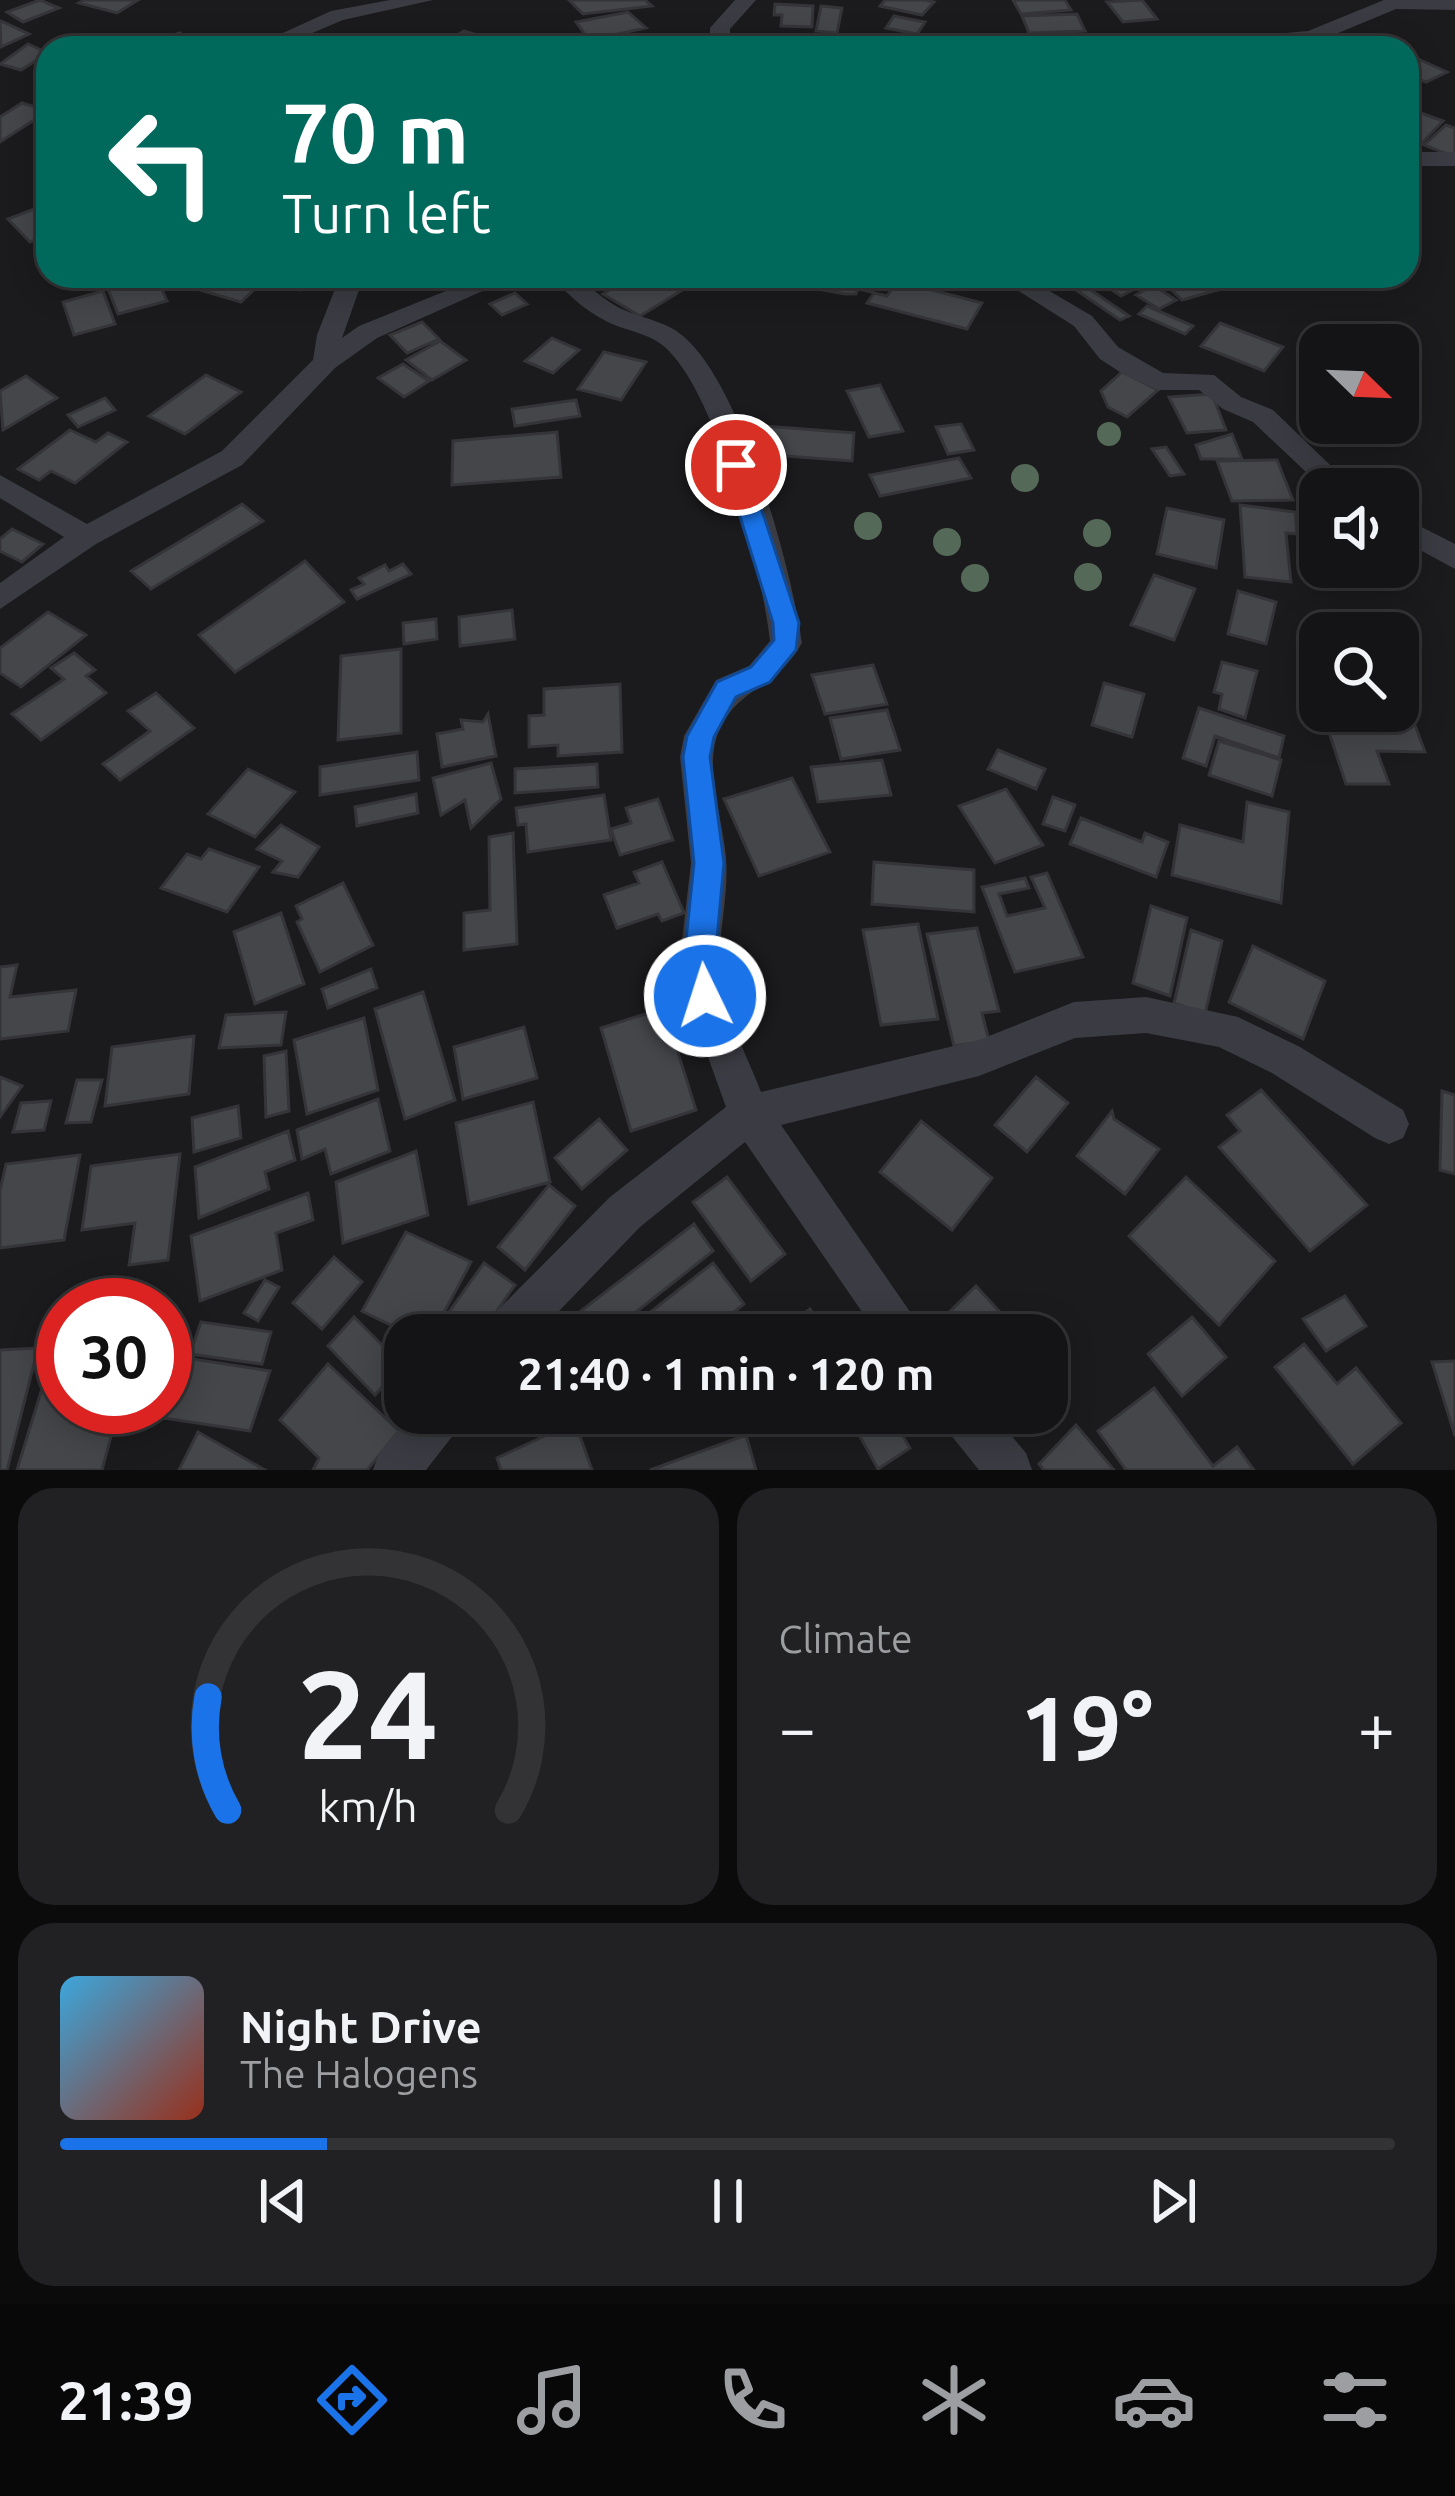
<!DOCTYPE html>
<meta charset="utf-8">
<style>
:root{--surface:#141416;--page:#212123;--text:#f1f3f6;--muted:#9d9ea1;--line:#333335;--accent:#1a73e8}
body{margin:0;font-family:Ubuntu,sans-serif;background:var(--page);color:var(--text);height:100vh;display:flex;flex-direction:column;font-size:45px;white-space:nowrap}
*{box-sizing:border-box;margin:0}
p{font-size:39px;color:var(--muted)}
.icon{flex:none;width:66px;height:66px;fill:none;stroke:currentColor;stroke-width:2;stroke-linecap:round;stroke-linejoin:round}
.map{position:relative;height:1470px;overflow:hidden}
.drawer{display:flex;flex-direction:column;gap:18px;padding:18px;background:#0b0b0c;flex:1}
.drawer>*{flex:none}
.hud{position:absolute;left:36px;top:36px;width:1383px;height:252px;border-radius:36px;box-shadow:0 6px 30px #0003,0 0 0 3px var(--line);background:#00695c;color:#fff;overflow:hidden}
.needle{width:78px;rotate:113deg}
.buttons{position:absolute;left:1299px;top:324px;display:grid;gap:24px}
.buttons a{display:grid;place-items:center;width:120px;height:120px;border-radius:24px;background:var(--surface);box-shadow:0 6px 30px #0003,0 0 0 3px var(--line);font-size:60px}
.speed{position:absolute;left:36px;top:1278px;display:flex;gap:24px;font-size:60px;font-weight:700;text-align:center}
.speed>*{display:grid;place-content:center;width:156px;height:156px;border-radius:50%;background:var(--surface);box-shadow:0 6px 30px #0003,0 0 0 3px var(--line);line-height:1}
.speed .limit{border:18px solid #d22;background:#fff;color:#111}
.pin{position:absolute;display:grid;place-items:center;width:102px;height:102px;color:#fff;margin:-51px;border:6px solid #fff;border-radius:50%;box-shadow:0 3px 12px #0007}
.me{position:absolute;width:132px;margin:-66px;rotate:356deg;stroke-linejoin:round;filter:drop-shadow(0 0 9px #0008)}
.turn{display:flex;align-items:center;gap:42px;height:252px;padding:0 48px;font-size:54px}
.turn .icon{width:156px;height:156px;stroke-width:2.5}
.turn b{display:block;font-size:84px;line-height:102px}
.big{font-size:90px;font-weight:600;line-height:1.1}
.drawer .widget{flex:1;display:flex;flex-direction:column;justify-content:center;gap:18px;min-width:0;padding:0 42px;border-radius:36px;background:var(--page)}
.drawer .dial{align-items:center;gap:0}
.dial svg{height:312px;overflow:visible;fill:none;stroke:var(--line);stroke-width:7;stroke-linecap:round;text-anchor:middle}
.dial text{fill:var(--text);stroke:none}
.song{display:flex;align-items:center;gap:36px}
.cover{width:144px;height:144px;border-radius:18px;background:linear-gradient(135deg,hsl(200 70% 55%),hsl(10 70% 35%))}
.played{height:12px;border-radius:6px;background:linear-gradient(90deg,var(--accent) 20%,var(--line) 20%)}
.keys{display:flex;justify-content:space-around;direction:ltr}
.heat{display:flex;justify-content:space-between;align-items:center;font-size:66px;direction:ltr}
.drawer .tiles{flex:1;display:grid;gap:18px;grid-template-columns:1fr 1fr}
.widget:last-child{grid-column:span 2}
.trip{position:absolute;left:384px;top:1314px;width:684px;height:120px;border-radius:36px;background:var(--surface);box-shadow:0 6px 30px #0003,0 0 0 3px var(--line);font-weight:600;line-height:120px;text-align:center}
.tab-bar{display:flex;height:192px;justify-content:space-around;align-items:center;background:#080809;color:var(--muted)}
.tab-bar .icon{width:84px;height:84px}
.tab-bar .selected{color:var(--accent)}
.tab-bar b{font-size:54px;color:var(--text)}
.map>svg:first-child{display:block}
</style>
<div class="map">
<svg width="1455" height="1470" viewBox="0 0 1455 1470">
<rect width="100%" height="100%" fill="#1b1b1d"/>
<!-- building -->
<path fill="#45464a" stroke="#353539" stroke-width="3" d="M40 0 59 8 23 22 7 12Z
M84 0H138L117 13 79 3Z
M569 0H645L652 6 583 14Z
M885 0H924L934 2 922 15 880 6Z
M1013 0H1065L1071 10 1021 14Z
M1142 0 1157 19 1123 22 1107 2Z
M775 4 813 6 812 27 781 26 782 15H774Z
M821 6 842 8 837 33 816 31Z
M628 12 646 28 589 40 576 22Z
M1077 14 1085 31 1029 33 1022 16Z
M894 16 925 22 917 34 886 28Z
M0 22 1 21 29 34 1 47Z
M464 31 499 42 490 48 442 45Z
M180 33 192 44 158 48 151 42Z
M28 44 48 53 21 70 0 64Z
M1407 54 1447 72 1426 82 1407 74Z
M22 103 48 111 0 142V117Z
M1418 112 1443 121 1420 145 1407 140V123Z
M1446 125 1455 128V157L1424 145Z
M34 209 48 224V235L30 242 8 219Z
M156 276 167 301 118 314 108 289Z
M209 276H268L241 302 190 287Z
M270 276H311L301 290 263 285Z
M633 276H661L684 289 640 316 603 294Z
M824 276H861L878 280 872 292 858 289 856 294H845L817 289Z
M1118 276 1136 288 1121 296 1094 278 1082 284 1129 316 1120 320 1057 277Z
M1157 276H1216L1228 287 1182 300Z
M897 281 982 303 967 329 867 303 874 293 887 296Z
M1153 285 1176 300 1159 309 1136 295Z
M103 291 115 324 74 335 63 302Z
M515 293 527 304 502 315 490 304Z
M1147 306 1193 326 1185 334 1139 314Z
M422 322 439 339 407 353 390 335Z
M1220 323 1283 347 1264 371 1201 346Z
M552 338 579 350 553 373 525 361Z
M440 341 466 360 432 380 406 360Z
M604 352 646 362 621 400 578 389Z
M403 364 429 381 404 397 378 378Z
M1122 372 1158 390 1127 417 1108 407 1101 391Z
M206 375 241 392 185 434 149 416Z
M26 376 57 398 3 430 0 391Z
M880 385 903 431 869 437 847 391Z
M1212 394 1226 430 1187 433 1169 397Z
M105 398 115 410 78 427 68 415Z
M576 400 580 416 515 426 512 409Z
M961 424 974 450 948 454 936 427Z
M764 426 854 433 852 461 760 454Z
M70 430 96 442 108 433 127 442 75 483 51 471 39 480 18 469Z
M557 432 561 477 452 485 453 441Z
M1232 434 1242 459H1201L1196 445Z
M1166 447 1184 474 1170 476 1152 449Z
M959 458 971 478 880 496 870 475Z
M1277 460 1293 500 1232 501 1217 461Z
M242 504 263 521 151 589 131 571Z
M1240 505 1295 512 1297 534 1286 533 1291 582 1245 577Z
M1167 508 1224 520 1216 568 1157 554Z
M12 529 43 544 22 562 0 551V539Z
M305 561 344 602 235 672 199 635Z
M403 564 411 574 357 599 351 590 364 584 359 578 385 565 389 571Z
M1154 575 1195 589 1174 640 1131 625Z
M1238 591 1276 602 1266 644 1228 634Z
M512 610 515 639 460 646 459 617Z
M48 612 86 635 21 687 0 673V648Z
M436 619 437 639 404 644 403 623Z
M401 649V733L338 740 341 656Z
M74 653 95 670 86 676 106 693 41 740 12 714 64 679 51 668Z
M1222 662 1257 671 1245 718 1219 709 1222 694 1214 692Z
M873 665 887 704 825 714 812 675Z
M1104 683 1144 694 1132 737 1092 725Z
M620 684 622 752 558 756V745L529 747V716L544 715V689Z
M156 693 194 728 120 780 103 764 150 731 128 711Z
M1398 696H1404L1425 752 1377 751 1389 784H1346L1322 711H1398Z
M1199 708 1284 736 1279 758 1215 736 1206 766 1183 758Z
M887 710 900 750 841 759 830 718Z
M488 714 496 756 442 767 437 734 463 729 461 720 483 722Z
M1219 741 1281 760 1272 796 1209 775Z
M998 750 1045 769 1036 789 988 769Z
M417 752 419 780 320 795V767Z
M882 760 891 795 818 802 811 767Z
M491 763 501 799 471 828 465 800 441 815 433 778Z
M597 764 598 787 515 793V769Z
M248 769 295 792 255 837 208 814Z
M792 778 830 852 759 876 724 799Z
M1006 789 1043 845 995 863 959 806Z
M416 794 418 813 357 826 355 807Z
M604 795 611 840 528 852 526 824 518 825 516 808Z
M1053 797 1075 805 1065 831 1043 824Z
M658 799 673 840 620 855 611 829 631 823 626 808Z
M1247 802 1289 812 1281 903 1172 875 1180 825 1243 842Z
M1081 818 1142 842 1145 833 1168 842 1156 877 1070 844Z
M281 825 319 847 298 877 273 872 282 861 257 849Z
M513 833 517 944 464 950V913L490 910 489 837Z
M209 849 259 867 227 912 161 888 187 854 201 859Z
M662 862 684 913 662 921 658 914 617 928 604 895 639 883 634 872Z
M874 862 974 870V912L872 904Z
M1047 873 1083 957 1015 972 982 887 1025 878 1029 888 999 894 1007 916 1045 908 1031 877Z
M343 883 373 945 320 972 297 922 302 919 296 906Z
M1151 906 1187 918 1170 996 1133 983Z
M281 913 304 984 255 1004 234 932Z
M918 924 938 1019 881 1025 863 930Z
M977 928 999 1011 982 1013 989 1041 954 1046 927 934Z
M1191 930 1222 941 1205 1014 1174 1003Z
M1253 946 1325 981 1303 1039 1229 1002Z
M17 965 10 997 76 990 68 1031 0 1039V967Z
M371 969 377 988 328 1008 322 989Z
M423 992 455 1100 405 1119 375 1009Z
M664 1008 696 1110 631 1131 601 1028Z
M286 1012 281 1045 219 1048 226 1015Z
M364 1018 378 1090 307 1114 294 1040Z
M524 1027 537 1078 463 1099 454 1047Z
M194 1036 189 1094 105 1106 112 1047Z
M286 1051 289 1111 266 1117 264 1056Z
M0 1077 22 1086 0 1117Z
M1036 1077 1068 1103 1027 1152 995 1125Z
M77 1080H102L91 1122 66 1123Z
M1261 1090 1367 1205 1310 1251 1219 1147 1240 1131 1227 1115Z
M1442 1091 1455 1095V1174L1440 1170Z
M378 1099 390 1151 331 1174 325 1149 302 1159 297 1130Z
M51 1101 44 1130 13 1132 21 1103Z
M533 1102 550 1182 469 1204 456 1123Z
M238 1106 241 1138 194 1152 192 1118Z
M1112 1111 1114 1119 1159 1149 1125 1194 1077 1156Z
M599 1119 627 1150 582 1189 555 1158Z
M921 1121 992 1178 952 1230 880 1172Z
M288 1131 295 1160 265 1172 269 1189 199 1218 195 1167Z
M416 1151 428 1215 343 1243 336 1182Z
M180 1154 168 1260 129 1265 135 1223 82 1230 91 1166Z
M80 1155 64 1240 0 1248V1191L6 1164Z
M727 1177 785 1254 751 1281 693 1202Z
M1186 1177 1275 1261 1219 1325 1129 1236Z
M549 1185 575 1206 525 1270 498 1247Z
M308 1193 313 1220 276 1233 282 1270 200 1301 191 1236Z
M694 1224 713 1251 607 1335H579L569 1320Z
M406 1232 471 1262 432 1335H411L362 1311Z
M334 1257 362 1282 322 1329 293 1303Z
M484 1263 515 1285 480 1335H442L436 1330Z
M713 1263 744 1304 706 1335H621Z
M265 1280 279 1287 258 1321 244 1313Z
M976 1286 1021 1335H933L930 1331Z
M1345 1296 1366 1326 1326 1351 1303 1319Z
M810 1309 827 1335H782L780 1332Z
M354 1317 402 1365 375 1395 328 1346Z
M1192 1317 1226 1357 1182 1396 1148 1354Z
M201 1322 271 1332 262 1364 190 1354Z
M1304 1344 1337 1384 1356 1368 1401 1423 1353 1464 1275 1367Z
M38 1348 7 1470H0V1350Z
M186 1358 270 1371 250 1431 164 1418Z
M1455 1361V1436L1432 1362Z
M328 1364 399 1431 367 1470H313L319 1458 280 1420Z
M47 1372H63V1407H119L102 1470H17Z
M1154 1388 1213 1466 1237 1447 1254 1470H1126L1098 1431Z
M847 1413H889L910 1448 878 1469Z
M575 1422 592 1470H501L497 1458Z
M1076 1425 1114 1470H1044L1039 1464Z
M198 1432 265 1470H179Z
M746 1435 756 1470H650Z"/>
<g fill="none" stroke-linecap="round" stroke-linejoin="round">
<!-- minor -->
<path fill="#3b3c43" fill-rule="evenodd" d="M390 0H433L343 20 277 48H250L331 11Z
M735 0H756L730 29V48H710V28Z
M1384 0H1455V10L1396 9 1319 41 1239 48 1264 35 1308 31Z
M1407 152H1455V166H1407Z
M340 276H364L342 338 359 326 483 276H516L377 338 335 368 242 465 96 544 0 609V583L64 537 0 498V475L87 524 222 451 313 360 317 335Z
M553 276C587 276 588 290 616 306 637 318 665 320 683 336 741 384 792 569 802 643 775 691 735 687 717 736 705 771 723 821 726 857 730 903 712 949 724 996 732 1028 749 1061 761 1092L979 1040 1074 1002 1146 997 1238 1017 1300 1047 1403 1110 1409 1124 1403 1138 1389 1144 1375 1138 1272 1073 1219 1047 1146 1033 1075 1038 979 1076 781 1125 926 1335H878L745 1142 640 1227 536 1335H483L489 1319 610 1197 726 1107 686 996 681 949 691 863 680 757 684 736 716 680 749 666 770 641C762 570 718 398 667 349 654 336 634 332 617 326 592 316 569 298 553 276Z
M995 276H1024L1092 316 1118 347 1163 373 1214 375 1241 397 1273 410 1355 489H1324L1253 422 1223 409 1199 390H1159L1126 376 1100 359 1074 326Z
M1398 515 1455 544V569L1398 538Z
M413 1413H465L458 1429 426 1470H373L379 1453Z
M939 1413H992L1026 1453 1032 1470H979L946 1429Z"/>
</g>
<!-- trees -->
<g fill="#546957">
<circle cx="1109" cy="434" r="12"/>
<circle cx="1025" cy="478" r="14"/>
<circle cx="868" cy="526" r="14"/>
<circle cx="1097" cy="533" r="14"/>
<circle cx="947" cy="542" r="14"/>
<circle cx="1088" cy="577" r="14"/>
<circle cx="975" cy="578" r="14"/>
</g>
<!-- route -->
<path fill="#1a73e8" stroke="#114b97" stroke-width="3" d="M736 457 747 465 799 623 796 650 770 682 736 697 714 737 710 757 724 863 716 950 721 996 716 1006 705 1010 694 1006 685 950 694 863 683 757 687 736 717 682 751 667 774 640 773 623 724 465Z"/>
</svg>
<div class="buttons">
<a><svg class="needle" viewBox="-14 -14 28 28"><path d="M0-13l5 13h-10z" fill="#e53935"/><path d="M0 13l5-13h-10z" fill="#9d9ea1"/></svg></a>
<a><svg class="icon" aria-label="sound" viewBox="0 0 24 24"><path d="M4 9h4l5-4v14l-5-4H4zM17 9q2 3 0 6"/></svg></a>
<a><svg class="icon" aria-label="search" viewBox="0 0 24 24"><circle cx="10" cy="10" r="6"/><path d="M15 15l6 6"/></svg></a>
</div>
<div class="speed"><div class="limit">30</div></div>
<div class="pin" style="left:736px;top:465px;background:#d93025"><svg class="icon" aria-label="arrive" viewBox="0 0 24 24"><path d="M6 21V4h12l-3 4 3 4H6"/></svg></div>
<svg class="me" style="left:705px;top:996px" viewBox="-20 -20 40 40"><circle r="17" fill="#1a73e8" stroke="#fff" stroke-width="3"/><path d="M0-11L8 9 0 5-8 9z" fill="#fff"/></svg>
<div class="trip">21:40 · 1 min · 120 m</div>
<div class="hud">
<div class="turn"><svg class="icon" aria-label="left" viewBox="0 0 24 24"><path d="M17 20v-9H6M10 6l-5 5 5 5"/></svg><div><b>70 m</b>Turn left</div></div>
</div>
</div>
<section class="drawer">
<div class="tiles">
<div class="widget dial"><svg viewBox="0 0 100 80">
<path d="M14 69A42 42 0 1 1 86 69"/>
<path d="M14 69A42 42 0 0 1 9 40" stroke="#1a73e8"/>
<text x="50" y="56" font-size="32" font-weight="700">24</text>
<text x="50" y="72" font-size="11">km/h</text>
</svg></div>
<div class="widget"><p>Climate</p>
<div class="heat"><a>−</a><b class="big">19°</b><a>+</a></div>
</div>
<div class="widget">
<div class="song"><i class="cover"></i><div><b>Night Drive</b><p>The Halogens</p></div></div>
<div class="played"></div>
<div class="keys"><svg class="icon" aria-label="previous" viewBox="0 0 24 24"><path d="M18 5L8 12l10 7zM5 5v14"/></svg><svg class="icon" aria-label="pause" viewBox="0 0 24 24"><path d="M8 5v14M16 5v14"/></svg><svg class="icon" aria-label="next" viewBox="0 0 24 24"><path d="M6 5l10 7-10 7zM19 5v14"/></svg></div>
</div>
</div>
</section>
<nav class="tab-bar">
<b>21:39</b>
<svg class="icon selected" aria-label="directions" viewBox="0 0 24 24"><path d="M12 3l9 9-9 9-9-9zM9 14v-3h6M13 9l2 2-2 2"/></svg>
<svg class="icon" aria-label="music" viewBox="0 0 24 24"><path d="M9 18V5l10-2v13"/><circle cx="6" cy="18" r="3"/><circle cx="16" cy="16" r="3"/></svg>
<svg class="icon" aria-label="phone" viewBox="0 0 24 24"><path d="M5 4h4l2 5-3 2q2 4 5 5l2-3 5 2v4C11 20 4 13 5 4z"/></svg>
<svg class="icon" aria-label="climate" viewBox="0 0 24 24"><path d="M12 3v18M4 7l16 10M4 17L20 7"/></svg>
<svg class="icon" aria-label="car" viewBox="0 0 24 24"><path d="M5 17H2v-5l4-1 3-4h7l3 4 3 1v5h-3M9 17h6M6 11h13"/><circle cx="7" cy="17" r="2"/><circle cx="17" cy="17" r="2"/></svg>
<svg class="icon" aria-label="filters" viewBox="0 0 24 24"><path d="M4 7h16M4 17h16"/><circle cx="9" cy="7" r="2"/><circle cx="15" cy="17" r="2"/></svg>
</nav>
